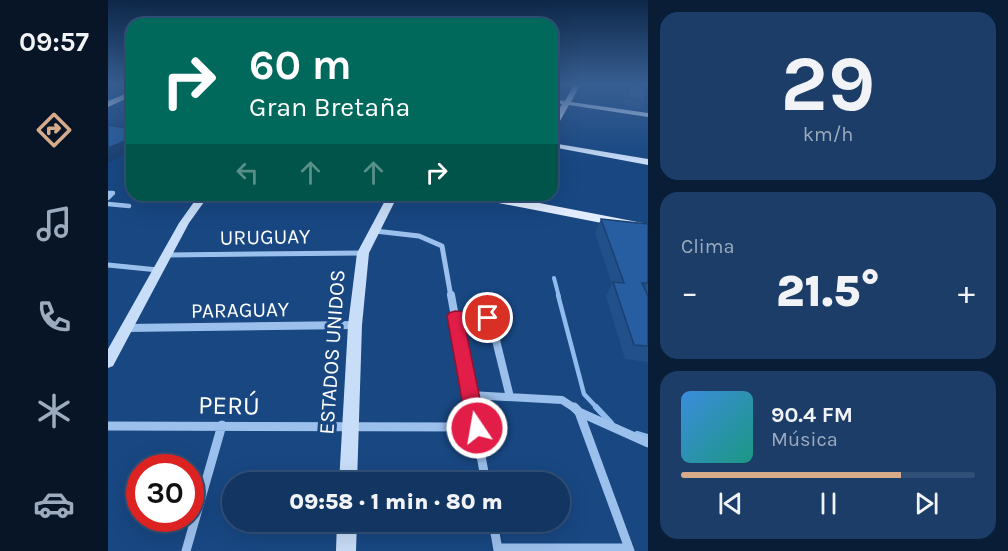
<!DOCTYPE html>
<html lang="es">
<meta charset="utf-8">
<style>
:root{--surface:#123562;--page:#1b3d68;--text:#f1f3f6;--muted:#9cabbe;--line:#315077;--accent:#d6ab8b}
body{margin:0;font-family:Karla,sans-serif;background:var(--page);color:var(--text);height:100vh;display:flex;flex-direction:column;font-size:22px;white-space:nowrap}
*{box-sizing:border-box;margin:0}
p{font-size:20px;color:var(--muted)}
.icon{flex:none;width:33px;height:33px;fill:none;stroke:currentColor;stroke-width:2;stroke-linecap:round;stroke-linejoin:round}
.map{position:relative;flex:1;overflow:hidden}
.sheet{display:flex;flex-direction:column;gap:12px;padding:12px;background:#0a1d36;width:360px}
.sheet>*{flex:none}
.guide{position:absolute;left:18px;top:18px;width:432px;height:183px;border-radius:18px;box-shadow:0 6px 24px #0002,0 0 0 2px var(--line);background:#00695c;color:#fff;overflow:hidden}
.speed{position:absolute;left:18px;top:454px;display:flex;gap:12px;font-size:30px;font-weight:700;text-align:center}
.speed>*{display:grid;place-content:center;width:78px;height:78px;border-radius:50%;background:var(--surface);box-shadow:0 6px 24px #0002,0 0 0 2px var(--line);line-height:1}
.speed .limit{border:9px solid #d22;background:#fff;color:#111}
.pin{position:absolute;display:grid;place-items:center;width:51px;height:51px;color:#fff;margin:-26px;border:3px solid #fff;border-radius:50%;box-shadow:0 2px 6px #0007}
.me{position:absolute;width:66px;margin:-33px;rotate:348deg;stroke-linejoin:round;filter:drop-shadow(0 0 4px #0008)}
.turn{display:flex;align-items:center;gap:21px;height:126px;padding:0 24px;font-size:27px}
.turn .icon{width:78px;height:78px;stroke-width:2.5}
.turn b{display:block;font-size:42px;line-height:51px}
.lanes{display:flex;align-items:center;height:57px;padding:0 24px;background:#0003;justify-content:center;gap:30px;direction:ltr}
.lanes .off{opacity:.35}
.big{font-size:45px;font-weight:800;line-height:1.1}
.sheet .card{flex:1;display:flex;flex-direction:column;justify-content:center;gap:9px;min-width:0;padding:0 21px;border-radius:18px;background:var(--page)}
.sheet .dial{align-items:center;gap:0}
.dial b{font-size:78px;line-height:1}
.song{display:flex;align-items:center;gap:18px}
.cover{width:72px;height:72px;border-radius:9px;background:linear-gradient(135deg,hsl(210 70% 55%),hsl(170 70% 35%))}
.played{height:6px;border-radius:3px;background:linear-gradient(90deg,var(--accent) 75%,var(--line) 75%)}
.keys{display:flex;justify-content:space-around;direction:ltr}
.heat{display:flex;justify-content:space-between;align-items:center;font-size:33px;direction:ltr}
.trip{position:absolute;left:114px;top:472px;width:348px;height:60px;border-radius:30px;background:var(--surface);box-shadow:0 6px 24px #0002,0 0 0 2px var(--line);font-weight:800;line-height:60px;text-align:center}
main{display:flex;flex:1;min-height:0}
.tab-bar{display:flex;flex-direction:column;width:108px;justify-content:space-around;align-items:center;background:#071527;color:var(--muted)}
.tab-bar .icon{width:42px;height:42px}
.tab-bar .active{color:var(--accent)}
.tab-bar b{font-size:27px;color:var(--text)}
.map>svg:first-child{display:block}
</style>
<main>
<nav class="tab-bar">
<b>09:57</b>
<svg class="icon active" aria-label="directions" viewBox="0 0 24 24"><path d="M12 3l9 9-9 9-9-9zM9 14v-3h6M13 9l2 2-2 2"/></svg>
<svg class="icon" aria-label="music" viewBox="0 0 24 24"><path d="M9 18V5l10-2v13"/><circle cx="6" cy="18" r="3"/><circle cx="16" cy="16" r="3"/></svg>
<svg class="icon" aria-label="phone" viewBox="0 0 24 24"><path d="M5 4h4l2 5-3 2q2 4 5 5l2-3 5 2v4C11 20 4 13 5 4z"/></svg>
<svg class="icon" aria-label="climate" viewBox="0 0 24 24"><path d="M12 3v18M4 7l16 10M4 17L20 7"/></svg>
<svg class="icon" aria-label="car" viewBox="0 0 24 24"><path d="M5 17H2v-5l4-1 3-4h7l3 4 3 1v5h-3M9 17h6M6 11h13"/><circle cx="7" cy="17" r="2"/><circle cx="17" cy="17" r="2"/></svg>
</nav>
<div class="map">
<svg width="540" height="551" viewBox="0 0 540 551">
<rect width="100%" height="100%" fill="#184782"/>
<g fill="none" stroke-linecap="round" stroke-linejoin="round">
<!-- stream-far2 -->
<path stroke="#8fbbee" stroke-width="4" d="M446 278 451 297"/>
<!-- stream-far1 -->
<path stroke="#8fbbee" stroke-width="4.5" d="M450 295 476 394 490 409"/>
<!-- stream -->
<path stroke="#8fbbee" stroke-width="6" d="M488 407 503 423
M529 434 540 437"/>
<!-- street-far3 -->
<path stroke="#9cc0ec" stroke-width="4.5" d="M0 193H5L0 198
M0 204 21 206"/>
<!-- street-far2 -->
<path stroke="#9cc0ec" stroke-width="5" d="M267 231 311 236 334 246 343 297
M59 255 255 253
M0 265 50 270"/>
<!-- street-far1 -->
<path stroke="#9cc0ec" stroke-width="8" d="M343 295 364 409
M347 317 375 316 383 320 402 397
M19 328 246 325
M362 395 454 400 468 409"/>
<!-- street -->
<path stroke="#9cc0ec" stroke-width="9" d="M364 407 378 483
M466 407 471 412 522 551
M471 412 540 443
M0 426 369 427
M385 522 390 550
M390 548H521
M78 551 114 425"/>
<!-- secondary -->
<path fill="#c8ddf8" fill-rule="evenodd" d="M466 85H472L463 102 540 113V117L461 105 448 128 444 130V122L454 104 444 103V99L457 101Z
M444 143 540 159V165L444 147Z
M91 195H101L81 223 5 366 0 368V349L71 223Z
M280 195H290L261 253 254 325 249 483H231L240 325 249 253Z
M229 522H249L248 551H228Z"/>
<!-- primary -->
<path fill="#e1edff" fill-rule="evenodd" d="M24 91V96L0 107V101Z
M364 195H389L540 224V232L370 199Z"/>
</g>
<!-- wall -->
<path fill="#22508a" d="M488 85H536L537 101 534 108 517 106V94L487 91Z
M493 219 540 224V362L517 359 498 296 504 284 487 233Z"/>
<!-- shaded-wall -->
<path fill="#1b4171" d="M2 85H22L0 94V86Z
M24 138V152L7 159 0 163V148Z"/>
<!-- building -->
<path fill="#275da1" stroke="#1b4171" stroke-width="1.5" d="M500 85H536L537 101 520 98V87Z
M1 125 24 129V138L0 148V126Z
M493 219 540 224V283H534L540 296V346L526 345 505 282 516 283Z"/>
<!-- sky -->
<linearGradient id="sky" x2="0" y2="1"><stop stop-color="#0d2748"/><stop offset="0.52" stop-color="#375e92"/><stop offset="1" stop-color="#375e92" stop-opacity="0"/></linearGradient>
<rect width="540" height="162" fill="url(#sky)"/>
<!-- route -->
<path fill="#e11d48" stroke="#92132f" stroke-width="1.5" d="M347 311 385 314 387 318 385 322H356L378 428 375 434 369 436 362 434 359 428 339 316 341 313Z"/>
<g text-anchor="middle" stroke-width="6" stroke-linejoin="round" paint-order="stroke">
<!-- street labels -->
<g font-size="21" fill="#fff" stroke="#184782">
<text transform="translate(157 237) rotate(-1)" y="7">URUGUAY</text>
<text transform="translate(132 310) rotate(-1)" y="7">PARAGUAY</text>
<text transform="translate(224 352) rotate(-86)" y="7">ESTADOS UNIDOS</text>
</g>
<!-- near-street labels -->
<g font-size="26" fill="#fff" stroke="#184782">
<text transform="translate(121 405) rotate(1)" y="9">PERÚ</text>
</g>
</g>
</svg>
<div class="speed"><div class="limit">30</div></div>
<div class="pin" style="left:380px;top:318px;background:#d93025"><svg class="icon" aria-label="arrive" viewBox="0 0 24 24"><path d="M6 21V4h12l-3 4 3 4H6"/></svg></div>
<svg class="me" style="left:369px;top:428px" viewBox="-20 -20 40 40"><circle r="17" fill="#e11d48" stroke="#fff" stroke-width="3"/><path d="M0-11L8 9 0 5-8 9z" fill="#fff"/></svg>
<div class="trip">09:58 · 1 min · 80 m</div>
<div class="guide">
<div class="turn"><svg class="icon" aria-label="right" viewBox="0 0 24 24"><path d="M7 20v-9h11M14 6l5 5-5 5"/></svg><div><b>60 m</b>Gran Bretaña</div></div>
<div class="lanes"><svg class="icon off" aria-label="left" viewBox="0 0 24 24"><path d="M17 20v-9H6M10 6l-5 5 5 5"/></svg><svg class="icon off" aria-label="ahead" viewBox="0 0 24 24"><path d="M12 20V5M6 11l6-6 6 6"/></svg><svg class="icon off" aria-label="ahead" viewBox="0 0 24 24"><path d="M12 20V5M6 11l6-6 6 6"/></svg><svg class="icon" aria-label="right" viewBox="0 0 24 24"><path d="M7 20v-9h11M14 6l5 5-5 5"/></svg></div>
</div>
</div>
<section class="sheet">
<div class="card dial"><b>29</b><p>km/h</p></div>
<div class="card"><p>Clima</p>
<div class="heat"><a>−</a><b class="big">21.5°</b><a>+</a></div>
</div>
<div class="card">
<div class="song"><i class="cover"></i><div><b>90.4 FM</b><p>Música</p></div></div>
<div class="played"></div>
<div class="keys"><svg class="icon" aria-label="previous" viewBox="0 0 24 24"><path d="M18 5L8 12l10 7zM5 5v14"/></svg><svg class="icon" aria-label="pause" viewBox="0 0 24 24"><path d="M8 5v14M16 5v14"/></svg><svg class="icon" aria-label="next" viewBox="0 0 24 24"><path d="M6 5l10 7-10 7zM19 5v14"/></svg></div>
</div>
</section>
</main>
